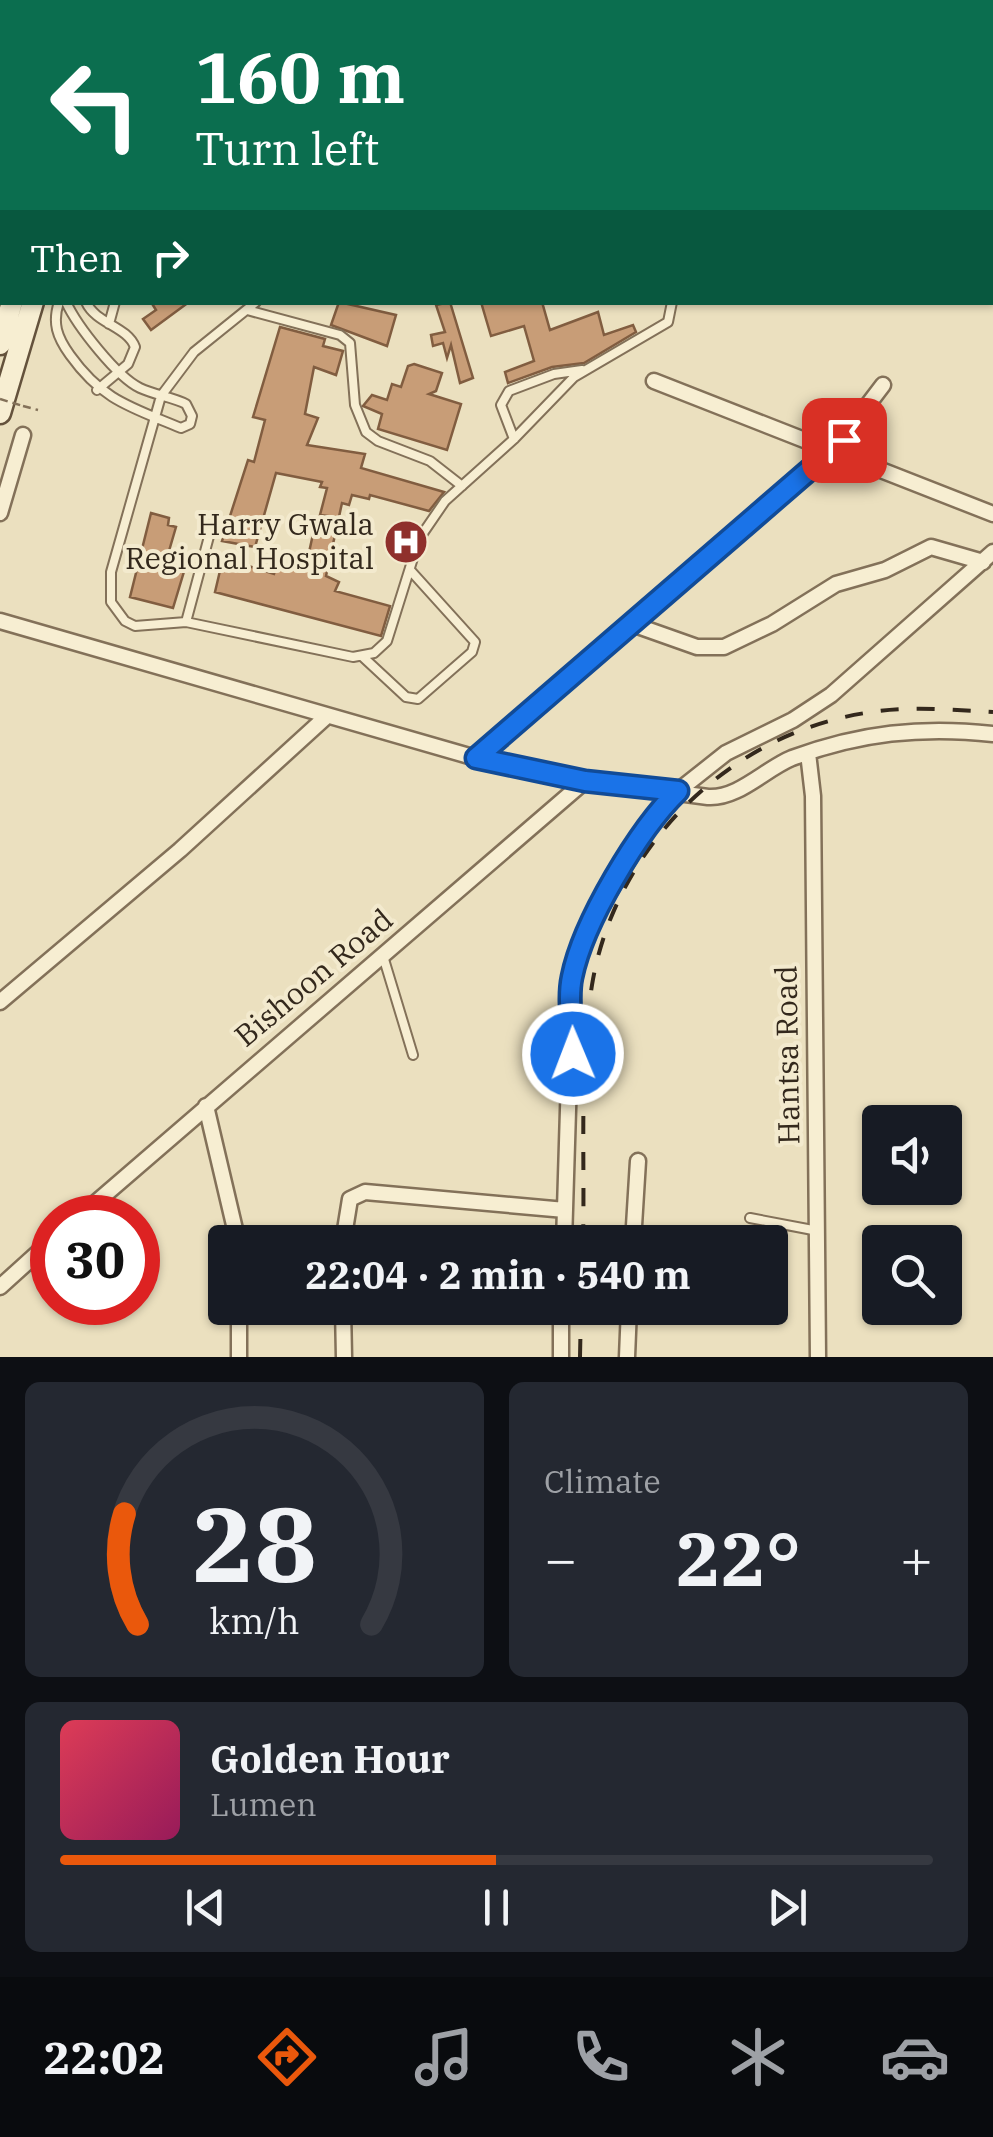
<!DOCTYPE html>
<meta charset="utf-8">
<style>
:root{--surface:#171b24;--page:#242831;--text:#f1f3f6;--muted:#9ea1a6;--line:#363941;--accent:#ea580c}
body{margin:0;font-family:"IBM Plex Serif",serif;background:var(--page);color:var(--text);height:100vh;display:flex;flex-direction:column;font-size:38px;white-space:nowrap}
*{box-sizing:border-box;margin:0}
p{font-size:32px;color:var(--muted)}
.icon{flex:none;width:55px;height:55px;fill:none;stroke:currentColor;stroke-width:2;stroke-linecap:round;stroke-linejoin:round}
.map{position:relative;height:1357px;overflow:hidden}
.panel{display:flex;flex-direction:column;gap:25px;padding:25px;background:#0d0f14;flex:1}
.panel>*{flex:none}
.top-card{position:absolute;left:0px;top:0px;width:995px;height:305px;box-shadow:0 2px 8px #0004;background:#0b6e4f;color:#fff;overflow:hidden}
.tools{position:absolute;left:862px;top:1105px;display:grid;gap:20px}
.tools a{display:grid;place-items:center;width:100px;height:100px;border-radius:10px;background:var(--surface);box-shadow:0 2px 8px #0004;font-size:50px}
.speed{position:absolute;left:30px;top:1195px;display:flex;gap:20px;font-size:50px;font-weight:700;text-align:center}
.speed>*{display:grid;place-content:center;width:130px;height:130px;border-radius:50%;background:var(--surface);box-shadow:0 2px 8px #0004;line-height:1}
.speed .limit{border:15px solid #d22;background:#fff;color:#111}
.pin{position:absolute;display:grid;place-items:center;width:85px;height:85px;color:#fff;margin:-42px;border-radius:20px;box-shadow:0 5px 15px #0006}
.me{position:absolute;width:110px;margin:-55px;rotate:359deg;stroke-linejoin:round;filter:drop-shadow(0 0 8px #0008)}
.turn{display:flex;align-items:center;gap:35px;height:210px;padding:0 30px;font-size:45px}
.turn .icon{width:130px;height:130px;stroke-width:2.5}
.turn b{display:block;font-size:70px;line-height:85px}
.then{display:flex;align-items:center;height:95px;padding:0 30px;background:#0003;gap:20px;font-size:38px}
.big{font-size:75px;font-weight:800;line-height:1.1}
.panel .widget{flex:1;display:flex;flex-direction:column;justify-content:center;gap:15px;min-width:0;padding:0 35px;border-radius:15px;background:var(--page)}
.panel .dial{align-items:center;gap:0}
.dial svg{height:260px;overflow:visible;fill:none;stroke:var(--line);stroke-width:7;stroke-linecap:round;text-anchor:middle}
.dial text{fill:var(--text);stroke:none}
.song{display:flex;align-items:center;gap:30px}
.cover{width:120px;height:120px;border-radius:15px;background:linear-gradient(135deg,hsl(350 70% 55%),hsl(330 70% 35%))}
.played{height:10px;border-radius:5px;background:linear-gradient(90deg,var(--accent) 50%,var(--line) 50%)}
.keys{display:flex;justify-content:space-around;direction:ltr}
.heat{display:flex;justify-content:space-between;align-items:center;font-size:55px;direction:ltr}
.panel .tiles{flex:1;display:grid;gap:25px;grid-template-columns:1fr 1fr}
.widget:last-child{grid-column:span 2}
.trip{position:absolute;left:208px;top:1225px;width:580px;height:100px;border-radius:10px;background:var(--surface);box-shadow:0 2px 8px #0004;font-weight:800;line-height:100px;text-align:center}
.menu{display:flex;height:160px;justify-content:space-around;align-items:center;background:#090b0e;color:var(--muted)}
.menu .icon{width:70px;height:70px}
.menu .selected{color:var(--accent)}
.menu b{font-size:45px;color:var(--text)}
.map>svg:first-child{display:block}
</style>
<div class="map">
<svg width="993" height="1357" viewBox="0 0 993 1357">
<rect width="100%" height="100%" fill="#ebe0bf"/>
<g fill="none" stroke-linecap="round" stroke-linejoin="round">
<!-- stream -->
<path stroke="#6a8a84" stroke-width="4" d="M870 0 873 2
M992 209 993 216"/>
</g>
<!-- building -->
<path fill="#c89d77" stroke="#815d40" stroke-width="2.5" d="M151 302H189L151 330 143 319 156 310Z
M339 302 396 315 387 346 331 325Z
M450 302 473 378 460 383 451 345 447 358 443 343 433 346 431 335 445 332 436 305Z
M481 302H542L550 330 598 312 604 335 633 325 636 332 584 363 552 367 508 383 505 372 534 361 524 326 491 336Z
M280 327 325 339 323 346 343 351 336 375 314 367 305 414 318 418 307 445 365 454 361 468 444 492 429 511 370 495 369 499 352 495 349 505 342 503 326 576 339 582 335 591 390 606 381 636 215 592 223 558 274 574 277 564 305 571 313 534 323 537 328 516 320 515 327 488 320 487 322 482 276 473 255 547 222 541 248 460 254 462 265 420 253 417Z
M414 364 442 373 436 391 429 394 461 404 447 450 378 429 382 414 363 406 372 395 387 400 392 384 401 387 408 366Z
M151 513 169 518 168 525 176 527 169 551 189 555 173 608 130 597Z"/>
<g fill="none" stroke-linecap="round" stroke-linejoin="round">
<defs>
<path id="lane" d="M154 2 156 0
M59 302C52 323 57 337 70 355 103 401 131 407 181 428L190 424 192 416 186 404C172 397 155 395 140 388 117 377 77 326 66 302
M86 302C96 324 127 326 135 347L128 364 97 390
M256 302 194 352 161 396 111 572V602L125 621 135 626 186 622 353 657 374 653 387 641 419 539 445 501 514 439 574 377 668 322 672 302
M247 310 340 335 350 343 355 405 366 432 378 441 430 461 462 486
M109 324 115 302
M514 439 501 405 509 391 554 374 582 370
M186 622 211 529
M363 657 406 697 418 699 472 652 475 642 410 570
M383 956 413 1055
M750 1218 818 1231"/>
<path id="street" d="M654 381 993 514
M0 513 23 435
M0 621 476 758 573 779 708 797C738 799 765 769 792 758 859 733 922 726 993 734
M632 624 697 647H724L772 624 836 584 885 570 931 547 983 562
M808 753 813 796 818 1357
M476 758 832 452 883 385
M0 1002 180 850 327 716
M206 1106 238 1242
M78 1218 585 781
M343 1242 350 1199 365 1192 565 1210
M564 1242 572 978 584 935 650 823 678 791 726 753 793 720 831 695 993 552
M633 1242 638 1161
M0 1287 52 1240
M343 1308 344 1357
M239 1357V1308
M561 1357V1308
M627 1357 629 1308"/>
<path id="secondary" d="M97 2 98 0
M120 2 121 0
M0 344 12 302
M0 413 33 302"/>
</defs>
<!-- lane casing -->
<use href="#lane" stroke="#837159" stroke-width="12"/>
<!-- street casing -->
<use href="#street" stroke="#837159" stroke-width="19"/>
<!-- secondary casing -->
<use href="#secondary" stroke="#64523c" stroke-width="25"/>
<!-- path -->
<path stroke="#837159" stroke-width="2.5" stroke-dasharray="8 5" stroke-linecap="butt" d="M23 406 38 410"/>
<!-- lane -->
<use href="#lane" stroke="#f7eed2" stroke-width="8"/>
<!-- street -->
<use href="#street" stroke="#f7eed2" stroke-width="14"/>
<!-- secondary -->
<use href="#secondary" stroke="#f7eed2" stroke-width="20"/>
<!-- rail -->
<path stroke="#33281c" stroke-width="4" stroke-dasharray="18 18" stroke-linecap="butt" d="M583 1242C585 1158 579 1068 592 985 615 845 732 731 872 712 912 706 953 710 993 712
M580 1357 581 1308"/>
<!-- path-bridge -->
<path stroke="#837159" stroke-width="2.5" stroke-dasharray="8 5" stroke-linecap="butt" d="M0 399 23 406"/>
</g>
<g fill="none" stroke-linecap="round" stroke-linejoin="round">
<defs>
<path id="route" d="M573 1054C573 1029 567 1000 572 977 583 922 639 829 678 791L585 781 476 758 844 440"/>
</defs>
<!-- route casing -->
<use href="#route" stroke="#114b97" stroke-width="25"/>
<!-- route -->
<use href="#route" stroke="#1a73e8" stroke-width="18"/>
</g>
<!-- icons -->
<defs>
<symbol id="hospital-disc" viewBox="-11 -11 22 22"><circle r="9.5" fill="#8f302c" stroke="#f3eace"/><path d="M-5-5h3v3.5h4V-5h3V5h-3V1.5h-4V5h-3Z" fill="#fff"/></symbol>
</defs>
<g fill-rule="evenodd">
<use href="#hospital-disc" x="381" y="517" width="50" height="50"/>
</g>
<g text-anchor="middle" stroke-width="8" stroke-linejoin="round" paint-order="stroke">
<!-- poi labels -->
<g font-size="30" fill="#33281c" stroke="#f3eace" text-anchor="end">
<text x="374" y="535">Harry Gwala<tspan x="374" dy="34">Regional Hospital</tspan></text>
</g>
<!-- street labels -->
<g font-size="30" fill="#33281c" stroke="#f3eace">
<text transform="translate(314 978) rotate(-40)" y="10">Bishoon Road</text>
<text transform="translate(788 1055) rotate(-91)" y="10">Hantsa Road</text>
</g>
</g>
</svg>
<div class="tools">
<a><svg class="icon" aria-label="sound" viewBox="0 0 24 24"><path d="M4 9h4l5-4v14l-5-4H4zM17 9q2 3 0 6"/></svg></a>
<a><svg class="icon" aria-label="search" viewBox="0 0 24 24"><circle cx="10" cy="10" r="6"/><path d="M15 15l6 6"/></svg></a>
</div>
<div class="speed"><div class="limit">30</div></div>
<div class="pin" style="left:844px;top:440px;background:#d93025"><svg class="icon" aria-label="arrive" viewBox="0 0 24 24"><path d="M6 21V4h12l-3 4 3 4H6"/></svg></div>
<svg class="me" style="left:573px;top:1054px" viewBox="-20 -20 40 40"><circle r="17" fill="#1a73e8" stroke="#fff" stroke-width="3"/><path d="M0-11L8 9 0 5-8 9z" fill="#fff"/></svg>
<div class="trip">22:04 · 2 min · 540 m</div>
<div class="top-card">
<div class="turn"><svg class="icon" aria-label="left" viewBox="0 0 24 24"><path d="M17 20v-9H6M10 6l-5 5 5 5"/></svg><div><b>160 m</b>Turn left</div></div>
<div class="then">Then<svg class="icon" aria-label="right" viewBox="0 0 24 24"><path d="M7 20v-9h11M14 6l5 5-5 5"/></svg></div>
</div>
</div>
<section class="panel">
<div class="tiles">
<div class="widget dial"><svg viewBox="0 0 100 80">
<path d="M14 69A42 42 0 1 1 86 69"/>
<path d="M14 69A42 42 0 0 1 10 35" stroke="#ea580c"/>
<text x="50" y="56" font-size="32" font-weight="700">28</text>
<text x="50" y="72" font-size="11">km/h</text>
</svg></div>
<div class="widget"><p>Climate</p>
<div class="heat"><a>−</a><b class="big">22°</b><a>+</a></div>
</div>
<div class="widget">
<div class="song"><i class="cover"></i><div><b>Golden Hour</b><p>Lumen</p></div></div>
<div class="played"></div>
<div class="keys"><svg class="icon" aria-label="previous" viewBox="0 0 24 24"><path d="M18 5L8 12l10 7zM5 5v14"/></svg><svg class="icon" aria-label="pause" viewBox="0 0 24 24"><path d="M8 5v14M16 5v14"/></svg><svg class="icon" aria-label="next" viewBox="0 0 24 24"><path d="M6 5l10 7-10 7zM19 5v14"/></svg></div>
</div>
</div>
</section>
<nav class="menu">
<b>22:02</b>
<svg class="icon selected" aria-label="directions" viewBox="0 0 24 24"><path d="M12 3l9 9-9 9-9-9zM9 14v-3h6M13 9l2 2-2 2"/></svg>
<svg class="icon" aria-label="music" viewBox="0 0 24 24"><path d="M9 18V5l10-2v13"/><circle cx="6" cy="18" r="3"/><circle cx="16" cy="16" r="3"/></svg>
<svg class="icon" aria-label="phone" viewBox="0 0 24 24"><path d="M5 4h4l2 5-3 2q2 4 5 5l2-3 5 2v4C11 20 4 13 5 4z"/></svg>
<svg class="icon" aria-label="climate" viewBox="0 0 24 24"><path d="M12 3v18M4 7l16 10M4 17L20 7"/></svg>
<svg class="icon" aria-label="car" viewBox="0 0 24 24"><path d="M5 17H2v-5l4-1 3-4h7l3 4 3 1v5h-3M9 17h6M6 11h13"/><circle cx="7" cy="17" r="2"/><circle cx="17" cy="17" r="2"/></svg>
</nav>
